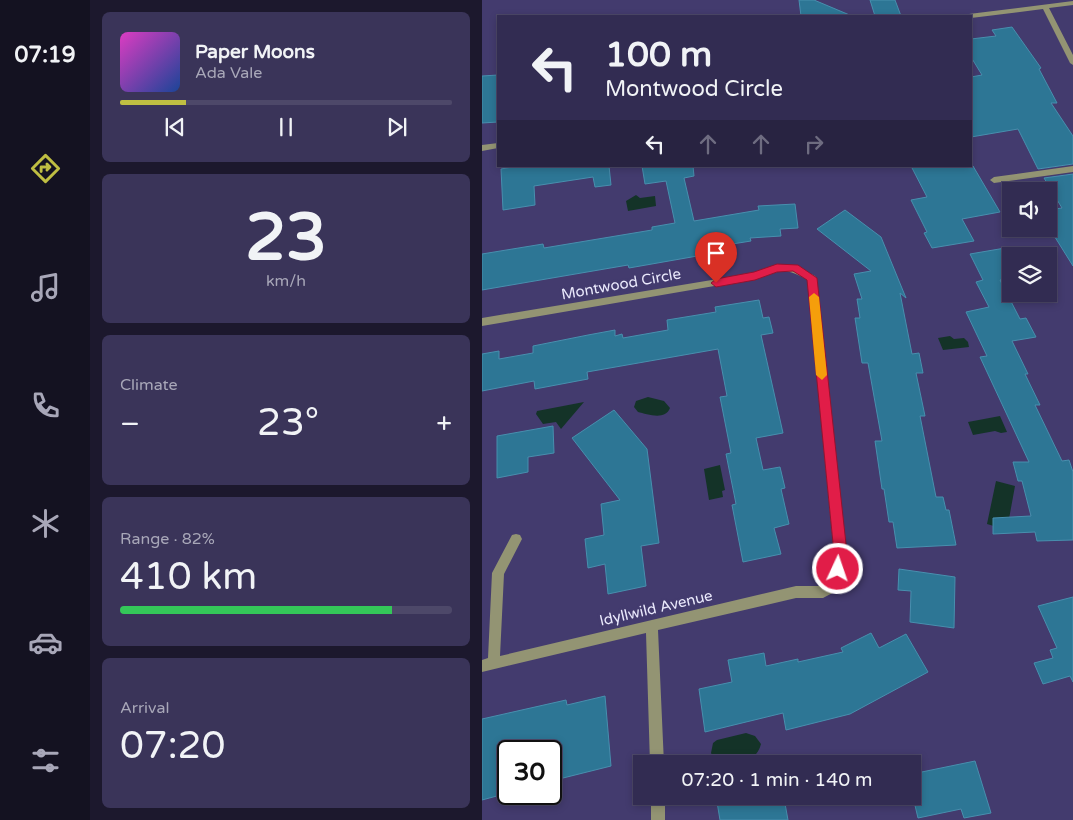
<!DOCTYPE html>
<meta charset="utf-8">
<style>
:root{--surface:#322c52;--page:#3a3459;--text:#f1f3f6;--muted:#a8a7b8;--line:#4d4869;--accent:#bfbe42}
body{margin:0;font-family:"Varela Round",sans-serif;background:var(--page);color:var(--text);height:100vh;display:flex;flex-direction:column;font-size:19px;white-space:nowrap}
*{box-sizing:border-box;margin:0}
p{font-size:16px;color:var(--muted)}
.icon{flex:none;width:28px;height:28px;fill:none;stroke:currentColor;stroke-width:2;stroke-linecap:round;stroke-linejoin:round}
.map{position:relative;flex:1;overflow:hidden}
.sheet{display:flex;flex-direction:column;gap:12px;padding:12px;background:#1c182d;width:392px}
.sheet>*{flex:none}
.guide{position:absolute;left:15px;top:15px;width:475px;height:152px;border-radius:0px;box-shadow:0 2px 8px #0003,0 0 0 1px var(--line);background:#322c52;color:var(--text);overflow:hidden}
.buttons{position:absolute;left:520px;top:182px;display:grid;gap:10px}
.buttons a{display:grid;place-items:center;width:55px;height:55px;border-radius:0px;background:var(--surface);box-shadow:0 2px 8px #0003,0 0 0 1px var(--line);font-size:25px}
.speed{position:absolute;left:15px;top:740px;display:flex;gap:10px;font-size:25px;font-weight:700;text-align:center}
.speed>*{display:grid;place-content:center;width:65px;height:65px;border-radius:50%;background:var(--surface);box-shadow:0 2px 8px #0003,0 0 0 1px var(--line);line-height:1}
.speed .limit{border:2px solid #111;border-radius:8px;background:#fff;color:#111}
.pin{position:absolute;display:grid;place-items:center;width:42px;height:42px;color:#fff;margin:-51px -21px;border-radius:50% 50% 50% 0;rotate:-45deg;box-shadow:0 0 5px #0007}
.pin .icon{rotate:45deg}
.me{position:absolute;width:55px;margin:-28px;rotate:3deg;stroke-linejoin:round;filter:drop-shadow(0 0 4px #0008)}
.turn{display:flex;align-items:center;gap:18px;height:105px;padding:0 25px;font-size:22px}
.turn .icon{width:65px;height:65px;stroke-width:2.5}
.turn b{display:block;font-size:35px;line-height:42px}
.lanes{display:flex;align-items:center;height:48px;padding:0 25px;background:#0003;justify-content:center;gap:25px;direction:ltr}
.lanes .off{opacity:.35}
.big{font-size:38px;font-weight:600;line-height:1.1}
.sheet .tile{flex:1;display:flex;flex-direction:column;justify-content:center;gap:8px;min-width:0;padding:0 18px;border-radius:8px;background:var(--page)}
.sheet .dial{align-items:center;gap:0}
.dial b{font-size:65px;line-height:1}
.song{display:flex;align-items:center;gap:15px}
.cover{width:60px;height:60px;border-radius:8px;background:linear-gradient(135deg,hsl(310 70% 55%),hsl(220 70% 35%))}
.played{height:5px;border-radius:2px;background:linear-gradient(90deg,var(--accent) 20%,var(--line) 20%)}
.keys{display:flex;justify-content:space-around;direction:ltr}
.heat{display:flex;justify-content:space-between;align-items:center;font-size:28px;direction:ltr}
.charge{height:8px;border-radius:4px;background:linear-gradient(90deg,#34c759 82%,var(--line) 0)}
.trip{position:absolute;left:151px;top:755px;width:288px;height:50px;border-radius:0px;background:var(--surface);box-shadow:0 2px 8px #0003,0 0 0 1px var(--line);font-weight:600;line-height:50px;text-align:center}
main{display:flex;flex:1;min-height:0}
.dock{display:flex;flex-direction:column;width:90px;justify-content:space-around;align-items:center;background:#141221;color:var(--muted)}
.dock .icon{width:35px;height:35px}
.dock .active{color:var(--accent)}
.dock b{font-size:22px;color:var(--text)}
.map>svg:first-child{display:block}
</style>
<main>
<nav class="dock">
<b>07:19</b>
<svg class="icon active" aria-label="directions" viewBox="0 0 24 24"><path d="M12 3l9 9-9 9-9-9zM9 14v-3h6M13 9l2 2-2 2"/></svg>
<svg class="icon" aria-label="music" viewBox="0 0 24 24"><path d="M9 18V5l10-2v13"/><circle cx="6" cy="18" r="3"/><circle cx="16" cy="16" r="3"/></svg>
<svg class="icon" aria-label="phone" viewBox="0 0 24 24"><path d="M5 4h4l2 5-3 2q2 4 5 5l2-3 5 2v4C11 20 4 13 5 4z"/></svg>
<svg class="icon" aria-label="climate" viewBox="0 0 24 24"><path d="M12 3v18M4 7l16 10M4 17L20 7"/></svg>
<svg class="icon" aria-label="car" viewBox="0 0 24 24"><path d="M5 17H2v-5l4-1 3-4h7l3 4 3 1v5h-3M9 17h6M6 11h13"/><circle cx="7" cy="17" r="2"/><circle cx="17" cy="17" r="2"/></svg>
<svg class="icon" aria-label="filters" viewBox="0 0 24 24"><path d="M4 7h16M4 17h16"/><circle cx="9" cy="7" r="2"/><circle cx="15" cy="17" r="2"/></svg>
</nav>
<section class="sheet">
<div class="tile">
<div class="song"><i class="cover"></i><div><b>Paper Moons</b><p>Ada Vale</p></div></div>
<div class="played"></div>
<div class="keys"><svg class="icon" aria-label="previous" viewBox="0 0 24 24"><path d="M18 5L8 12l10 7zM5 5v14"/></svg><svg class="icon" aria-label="pause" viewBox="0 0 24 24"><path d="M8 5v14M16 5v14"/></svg><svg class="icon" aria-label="next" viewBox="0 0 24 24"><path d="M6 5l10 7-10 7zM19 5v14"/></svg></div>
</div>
<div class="tile dial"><b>23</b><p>km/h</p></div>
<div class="tile"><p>Climate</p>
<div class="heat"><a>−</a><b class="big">23°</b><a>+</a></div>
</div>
<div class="tile"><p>Range · 82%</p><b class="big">410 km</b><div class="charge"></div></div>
<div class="tile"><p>Arrival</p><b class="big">07:20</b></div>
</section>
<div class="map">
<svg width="591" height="820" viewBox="0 0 591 820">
<rect width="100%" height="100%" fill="#433b6e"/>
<!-- water -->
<path fill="#143328" d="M154 195 158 198 173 196 174 206 146 211 144 201Z
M468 336 472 339 482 338 486 342 487 347 461 350 456 338Z
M166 397 182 401 188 408C183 421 165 414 156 412L152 407 154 401Z
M102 402 79 429 74 422 61 424 54 414 55 411Z
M518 416 525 432 519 433 513 431 491 435 486 422Z
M238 465 243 490 240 491 241 497 227 500 222 469Z
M514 481 533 486 525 530 505 524Z
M264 733 273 736 279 744C274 764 251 769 234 762L229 753 231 743 235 740Z"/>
<!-- building -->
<path fill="#2d7695" stroke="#488fae" d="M317 0H332L370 16H319Z
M388 0H413L419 16H393Z
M530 27 559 68 557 69 575 103H569L591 136V164L556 169 536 129 489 137V77L500 75 489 57V39L514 36 510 30Z
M16 75V122L0 123V76Z
M36 166H127L129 185 113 187 111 177 52 186 53 205 21 210 19 169Z
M160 166H211L212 176 202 178 212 221 277 210 276 206 313 204 316 228 298 229 299 236 268 238 269 241 219 249 221 255 147 268 146 265 0 290V254L61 244 62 248 170 230V227L193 223 184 181 163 184Z
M429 166H491L518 212 480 219 492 241 450 248 442 233 445 232 429 200 445 197Z
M591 174V266L566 226V210L580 208 562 178Z
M363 210 399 237 424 298 418 293 430 354 437 353 441 373H434L443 416H438L454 497H461L464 510H467L474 545 415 548 411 522H407L402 489H400L393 441H400L386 363H380L373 318H378L375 299H380L372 274 389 271 335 229Z
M529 247V278L518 280 538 319 544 318 554 337 530 341 546 374H543L558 405H553L580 461 587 460 591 472V540L555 541 553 532 511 534V518L549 516 540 481H536L531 462H547L498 357 505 356 484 312 507 307 494 282 501 280 488 254Z
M277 300 281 318 287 317 291 333 279 335 301 433 274 438 281 470 298 467 303 488 299 489 307 524 292 528 299 554 261 562 250 505 254 504 244 454 249 453 238 397 245 396 236 349 105 372 106 379 53 389 52 381 0 391V354L17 351V359L51 353V346L106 335 133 330V336L140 334 141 338 186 330 185 320 234 312 233 307Z
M132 410 165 449 177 543 159 546 164 586 126 594 123 564 106 568 103 539 122 535 119 504 138 500 90 438Z
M71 426 72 453 46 457V472L15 478V436Z
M417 569 473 577 472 628 428 622 429 591 416 590Z
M591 597V682L588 676 561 684 552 663 571 658 568 650 575 648 556 606Z
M389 633 397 648 424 634 446 672 368 714 304 730 301 713 223 732 217 689 250 682 246 660 282 653 284 666 316 659V662L361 652 359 648Z
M123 696 129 766 69 781V751H26V793L0 800V719L84 700 85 705Z
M493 761 509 813 482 818 479 809 436 818 430 793V774Z
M234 796H280L281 803 302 798 306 820H238Z"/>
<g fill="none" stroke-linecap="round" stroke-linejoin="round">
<!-- minor -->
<path fill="#939473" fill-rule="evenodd" d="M591 1V5L567 8 591 55V65L588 63 561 9 489 18V16H484L487 14Z
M16 143V148L0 151V145Z
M591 166V172L512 183 508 180 512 177Z
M295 265H312L333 276 334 278 364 553 360 585 358 589 341 598H314L176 630 182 764H168L164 633 0 672V660L6 658 10 573 30 535 34 534 38 535 40 539 22 574 18 656 314 586H340L349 582 352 553 326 280C301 266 298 271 273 279L0 326V318L272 273Z
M169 796H183V820H169Z"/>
</g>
<!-- route -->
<path fill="#e11d48" stroke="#92132f" d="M295 264 316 265 335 278 365 553 361 574 356 575 352 574 350 569 352 553 325 280 311 271 295 272 273 280 234 287 229 283 234 279 272 272Z"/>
<!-- slow -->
<path fill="#f59e0b" d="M332 293 337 297 345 375 340 380 334 375 327 297Z"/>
<g text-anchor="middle" stroke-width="5" stroke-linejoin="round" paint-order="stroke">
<!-- street labels -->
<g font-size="15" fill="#eae9fc" stroke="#433b6e">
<text transform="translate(139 284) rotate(-10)" y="5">Montwood Circle</text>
<text transform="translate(174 608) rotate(-13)" y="5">Idyllwild Avenue</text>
</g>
</g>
</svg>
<div class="buttons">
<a><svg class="icon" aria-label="sound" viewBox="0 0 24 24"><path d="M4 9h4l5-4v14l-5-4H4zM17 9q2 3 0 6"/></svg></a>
<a><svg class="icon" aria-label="layers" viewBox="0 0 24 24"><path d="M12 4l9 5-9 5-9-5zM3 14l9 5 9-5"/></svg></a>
</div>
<div class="speed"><div class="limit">30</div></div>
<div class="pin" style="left:234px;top:283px;background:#d93025"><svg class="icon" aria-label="arrive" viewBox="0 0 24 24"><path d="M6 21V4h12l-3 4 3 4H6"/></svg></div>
<svg class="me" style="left:356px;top:569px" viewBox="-20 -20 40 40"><circle r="17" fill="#e11d48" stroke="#fff" stroke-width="3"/><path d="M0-11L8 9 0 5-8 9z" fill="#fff"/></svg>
<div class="trip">07:20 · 1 min · 140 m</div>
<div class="guide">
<div class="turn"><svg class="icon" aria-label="left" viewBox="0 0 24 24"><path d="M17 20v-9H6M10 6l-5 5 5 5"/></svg><div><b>100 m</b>Montwood Circle</div></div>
<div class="lanes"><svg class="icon" aria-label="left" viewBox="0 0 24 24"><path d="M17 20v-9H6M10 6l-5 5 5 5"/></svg><svg class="icon off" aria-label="ahead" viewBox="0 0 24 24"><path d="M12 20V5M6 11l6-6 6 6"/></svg><svg class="icon off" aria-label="ahead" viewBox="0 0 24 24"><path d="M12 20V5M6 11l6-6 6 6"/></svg><svg class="icon off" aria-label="right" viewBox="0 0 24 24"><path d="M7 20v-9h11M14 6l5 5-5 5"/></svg></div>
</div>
</div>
</main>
